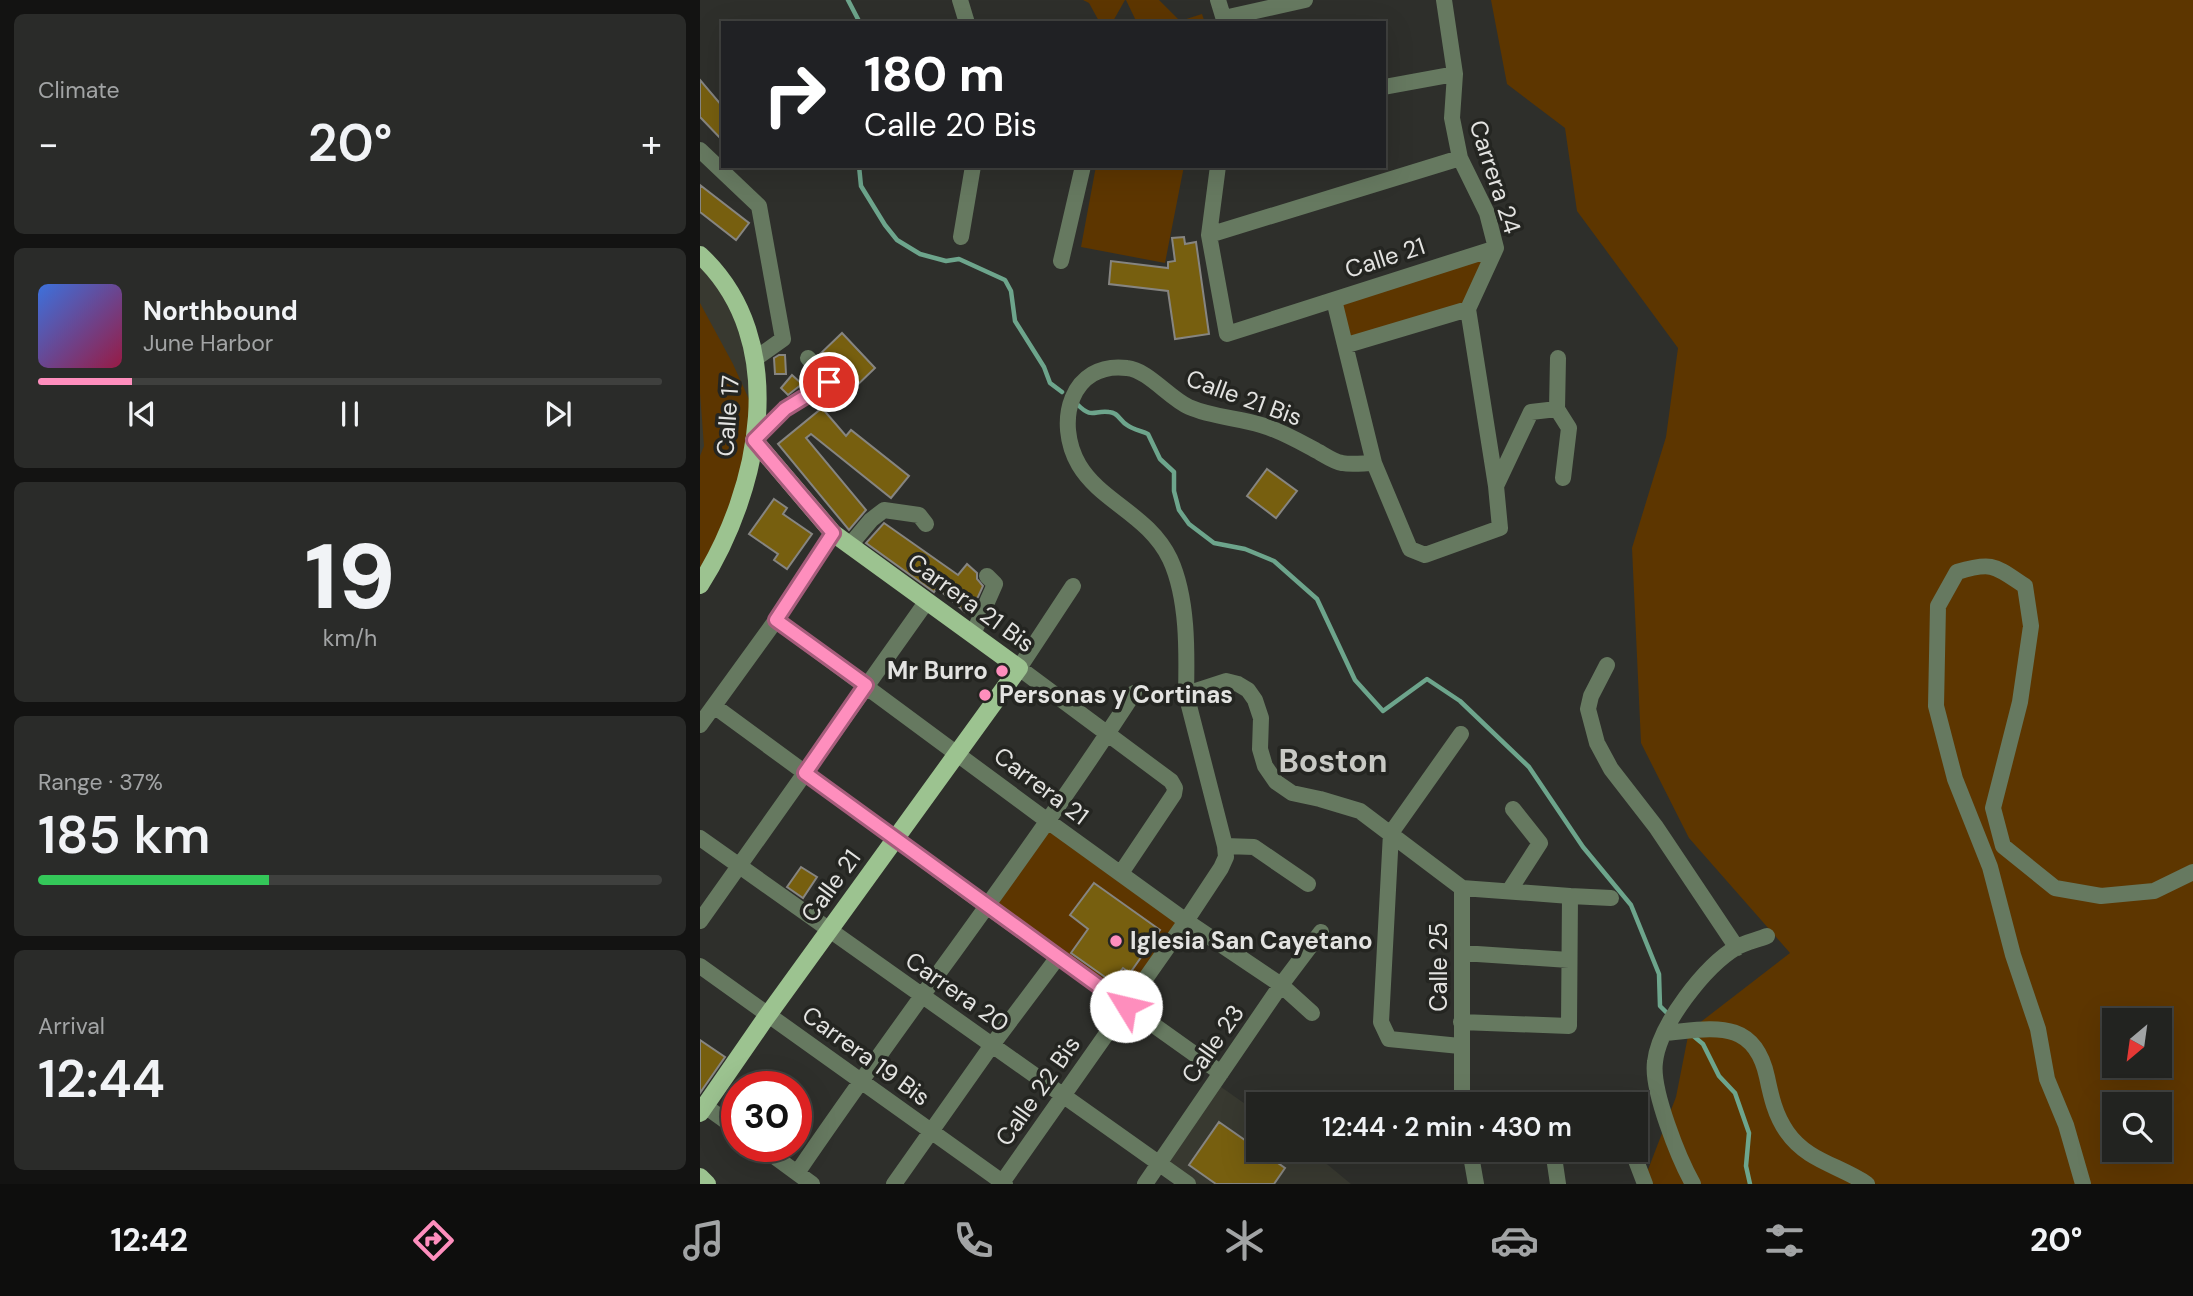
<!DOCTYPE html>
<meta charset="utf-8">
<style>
:root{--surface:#222320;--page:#2a2b29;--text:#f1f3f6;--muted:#a2a4a5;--line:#3f403e;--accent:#fe8ebd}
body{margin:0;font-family:"DM Sans",sans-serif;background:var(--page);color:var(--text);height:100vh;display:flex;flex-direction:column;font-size:26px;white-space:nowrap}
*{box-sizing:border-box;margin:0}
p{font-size:23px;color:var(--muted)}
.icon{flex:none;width:38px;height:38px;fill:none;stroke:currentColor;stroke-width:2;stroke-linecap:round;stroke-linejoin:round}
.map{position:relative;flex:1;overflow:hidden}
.drawer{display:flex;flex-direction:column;gap:14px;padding:14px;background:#131312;width:700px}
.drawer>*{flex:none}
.hud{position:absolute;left:21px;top:21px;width:665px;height:147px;border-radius:0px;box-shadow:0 7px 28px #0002,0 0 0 2px var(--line);background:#202124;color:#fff;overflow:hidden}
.needle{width:46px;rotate:209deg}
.buttons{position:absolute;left:1402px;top:1008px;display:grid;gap:14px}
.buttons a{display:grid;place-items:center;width:70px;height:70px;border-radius:0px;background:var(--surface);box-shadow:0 7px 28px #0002,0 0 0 2px var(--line);font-size:35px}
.speed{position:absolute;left:21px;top:1071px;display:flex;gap:14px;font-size:35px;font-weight:700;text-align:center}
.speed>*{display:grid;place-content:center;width:91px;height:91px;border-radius:50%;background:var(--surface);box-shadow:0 7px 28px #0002,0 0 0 2px var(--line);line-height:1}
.speed .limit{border:10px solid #d22;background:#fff;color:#111}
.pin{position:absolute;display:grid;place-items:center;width:60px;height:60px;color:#fff;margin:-30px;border:4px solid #fff;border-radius:50%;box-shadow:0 2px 7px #0007}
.me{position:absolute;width:77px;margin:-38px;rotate:306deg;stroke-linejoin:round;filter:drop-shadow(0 0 5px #0008)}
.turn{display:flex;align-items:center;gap:24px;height:147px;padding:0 28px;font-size:32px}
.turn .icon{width:91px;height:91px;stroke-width:2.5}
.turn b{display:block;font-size:49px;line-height:60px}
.big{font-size:52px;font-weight:600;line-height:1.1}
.drawer .card{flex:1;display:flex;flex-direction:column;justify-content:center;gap:10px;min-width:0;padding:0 24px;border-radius:10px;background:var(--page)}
.drawer .dial{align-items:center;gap:0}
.dial b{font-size:91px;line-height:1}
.song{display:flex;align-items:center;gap:21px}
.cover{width:84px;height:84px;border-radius:10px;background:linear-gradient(135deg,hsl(220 70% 55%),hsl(340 70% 35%))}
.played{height:7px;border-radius:4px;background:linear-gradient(90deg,var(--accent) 15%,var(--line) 15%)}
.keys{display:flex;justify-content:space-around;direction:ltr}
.heat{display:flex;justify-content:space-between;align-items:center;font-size:38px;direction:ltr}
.charge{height:10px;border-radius:5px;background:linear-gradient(90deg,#34c759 37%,var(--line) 0)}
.trip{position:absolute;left:546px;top:1092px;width:402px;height:70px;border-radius:0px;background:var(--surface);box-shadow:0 7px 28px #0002,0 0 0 2px var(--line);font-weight:600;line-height:70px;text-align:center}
.tabs{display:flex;height:112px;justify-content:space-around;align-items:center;background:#0e0e0d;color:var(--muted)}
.tabs .icon{width:49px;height:49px}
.tabs .active{color:var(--accent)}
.tabs b{font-size:32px;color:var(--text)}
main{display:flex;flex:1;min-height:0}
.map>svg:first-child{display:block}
</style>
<main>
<section class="drawer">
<div class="card"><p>Climate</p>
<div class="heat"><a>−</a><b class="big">20°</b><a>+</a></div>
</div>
<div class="card">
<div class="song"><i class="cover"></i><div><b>Northbound</b><p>June Harbor</p></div></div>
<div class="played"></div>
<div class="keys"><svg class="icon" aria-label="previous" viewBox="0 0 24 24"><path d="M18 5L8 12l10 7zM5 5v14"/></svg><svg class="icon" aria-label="pause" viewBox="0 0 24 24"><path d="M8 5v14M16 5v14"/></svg><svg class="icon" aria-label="next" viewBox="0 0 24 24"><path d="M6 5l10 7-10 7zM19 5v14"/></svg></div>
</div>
<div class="card dial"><b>19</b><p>km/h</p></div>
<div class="card"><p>Range · 37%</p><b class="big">185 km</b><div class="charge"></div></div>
<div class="card"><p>Arrival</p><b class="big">12:44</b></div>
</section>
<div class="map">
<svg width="1493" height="1184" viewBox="0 0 1493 1184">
<rect width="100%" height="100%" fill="#2e2f2b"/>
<!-- built -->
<path fill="#383930" d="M0 256 14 268 57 378 0 585Z
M514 1082 558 1113V1150H610L651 1184H488L459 1164Z"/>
<!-- green -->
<path fill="#5d3600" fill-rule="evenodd" d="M383 0H425L412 23H400L389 3Z
M426 0H459L480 21 502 14 505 23H437Z
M791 0H1493V1184H945L944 1180 976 1097 989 1031 1090 953 989 838 941 743 932 548 966 437 978 348 877 211 865 128 807 84ZM1414 1020H1460V1066H1414ZM1414 1104H1460V1150H1414Z
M396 166H484L465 263 381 247Z
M796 248 768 309 647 345 634 300Z
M0 303 33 364 57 417 51 466 0 585V456L4 446 0 393Z
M349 822 486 921 426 1006 288 907ZM395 883 460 930 431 973 423 968 411 982 372 953 388 929 371 915Z"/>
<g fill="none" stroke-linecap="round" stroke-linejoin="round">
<!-- stream -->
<path stroke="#6da58c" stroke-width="4.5" d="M148 0 160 23
M159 166 161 186 185 225 197 240 220 254 246 261 259 259 305 280 311 291 315 321 344 367 350 383 362 392
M378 405C392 419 394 410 409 412 418 412 420 421 427 425 432 429 441 431 448 434L460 459 474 472V491L479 510 489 524 514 543 545 549 574 561 617 599 655 680 683 711 727 679 760 701 829 767 883 847 931 905 959 974 960 1006 969 1015
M991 1034 1003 1044 1019 1076 1035 1093 1049 1133 1046 1166 1050 1184"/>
</g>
<!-- building -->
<path fill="#775f0f" stroke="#868581" stroke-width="2" d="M0 80 23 107V141L0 117Z
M0 185 49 223 36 240 0 212Z
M484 237 485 244 496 242 509 334 475 339 468 291 409 284 411 261 468 268V262L475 261 472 238Z
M142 333 175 368 149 393 119 355Z
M79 355H85L86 374H75L74 358Z
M92 375 102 384 88 395 81 388Z
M122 408 146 436 151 430 209 476 191 498 111 434 106 438 166 510 149 530 78 444Z
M567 469 597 491 576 518 547 496Z
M74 499 87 508 83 514 112 534 87 569 74 560 78 554 49 534Z
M184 523 258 575 267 564 277 573V579L283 586 278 597 265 612 237 588 234 592 166 543Z
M101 867 117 877 103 898 87 887Z
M394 883 460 930 430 973 423 968 412 982 371 953 388 929 370 915Z
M0 1040 25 1057 0 1093Z
M519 1122 585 1168 574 1184H516L489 1165Z"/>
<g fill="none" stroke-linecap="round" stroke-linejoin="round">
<!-- minor -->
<path stroke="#667960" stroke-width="16" d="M260 0 267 23
M518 0 525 23
M524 18 605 0
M684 87 755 74
M0 150 59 206 83 339 55 359
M518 166 509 235 527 334 796 248
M509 235 760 158
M261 237 273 166
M361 261 383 166
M634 300 674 463 710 549 725 555 800 528 796 486 768 309 796 248 787 213 760 158 752 118 755 74 744 0
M647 345 768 309
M857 409 858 358
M54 440 85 409 129 382 108 358
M674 463C664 463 652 465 642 463 635 462 626 456 619 452 600 442 582 431 561 425 538 418 512 417 489 407 469 398 448 370 427 368 371 361 354 422 379 465 401 502 449 515 470 559 488 598 487 652 486 694L526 681 538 684 548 690 555 700 561 718 560 749 565 766 576 782 592 793 620 799 660 811 762 888
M796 486 831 412 857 409 869 428 863 478
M150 545 171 520 184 510 219 515 226 524
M373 586 319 668 471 781 475 788 474 794 421 873
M76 620 349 822 486 921 581 985 612 1013
M273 634 295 584 287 576
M907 665 891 696 888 709 897 743 911 769 956 827 1037 948
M14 706 288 907 521 1073
M0 725 76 620 133 533
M691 833 681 1022 689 1039 760 1046
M691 833 761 734
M0 838 488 1184
M525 846 554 847 608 884
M762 888V1104
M762 888 870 896
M809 891 840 843 813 809
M0 921 227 601
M762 953 869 960
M0 966 305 1184
M761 1022 869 1026 870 896 911 898
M964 1033C1012 1029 1054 1017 1067 1077 1071 1096 1075 1115 1087 1132 1107 1161 1139 1165 1167 1184
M5 1106 37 1129
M60 1146 112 1184
M770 1150 776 1184
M853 1150 858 1184
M932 1150 945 1184
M97 1173C207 1011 328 857 434 693
M194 1184 292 1045 358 957
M301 1184 486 921 521 868 526 857 525 846 486 694
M445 1184 581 985 621 932
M993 1184C979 1159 951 1090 955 1062 959 1025 1005 966 1037 947 1046 942 1057 940 1067 936
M1383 1184 1366 1125 1347 1079 1338 1029 1313 955 1290 867 1255 779 1236 706 1238 606 1257 572C1293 561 1295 566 1325 586L1331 626 1320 702 1293 808 1303 846 1355 888 1401 896 1454 891 1493 872"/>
<!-- major -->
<path stroke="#9cc390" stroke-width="18" d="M0 255C92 341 60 490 0 585
M0 1113 65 1019 319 668 133 533 54 440
M0 1177 7 1184"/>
</g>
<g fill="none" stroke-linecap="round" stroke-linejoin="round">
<defs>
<path id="route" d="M129 382 85 409 54 440 133 533 76 620 166 685 105 773 426 1006"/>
</defs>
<!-- route casing -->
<use href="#route" stroke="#a55c7b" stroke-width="18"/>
<!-- route -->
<use href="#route" stroke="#fe8ebd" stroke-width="12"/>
</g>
<!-- markers -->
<g fill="#fe8ebd" stroke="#242521" stroke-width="2.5">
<circle cx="302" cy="671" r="7"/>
<circle cx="285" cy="695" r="7"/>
<circle cx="416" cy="941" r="7"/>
</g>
<g text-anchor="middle" stroke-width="7" stroke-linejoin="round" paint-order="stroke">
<!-- street labels -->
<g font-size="24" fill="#e3e3e1" stroke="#242521">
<text transform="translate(795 177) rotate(72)" y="8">Carrera 24</text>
<text transform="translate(685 258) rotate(-18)" y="8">Calle 21</text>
<text transform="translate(544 398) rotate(20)" y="8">Calle 21 Bis</text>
<text transform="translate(28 416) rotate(-86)" y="8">Calle 17</text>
<text transform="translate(271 603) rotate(36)" y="8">Carrera 21 Bis</text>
<text transform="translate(341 786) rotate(37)" y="8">Carrera 21</text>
<text transform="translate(131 886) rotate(-54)" y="8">Calle 21</text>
<text transform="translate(739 967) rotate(-90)" y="8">Calle 25</text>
<text transform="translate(257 992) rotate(35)" y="8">Carrera 20</text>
<text transform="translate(513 1044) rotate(-55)" y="8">Calle 23</text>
<text transform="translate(166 1056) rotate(36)" y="8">Carrera 19 Bis</text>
<text transform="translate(338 1091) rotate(-55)" y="8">Calle 22 Bis</text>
</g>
<!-- poi labels -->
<g font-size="24" font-weight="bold" fill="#e3e3e1" stroke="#242521" text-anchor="start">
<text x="288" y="679" text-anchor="end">Mr Burro</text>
<text x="299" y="703">Personas y Cortinas</text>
<text x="430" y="949">Iglesia San Cayetano</text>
</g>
<!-- district labels -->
<g font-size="32" font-weight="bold" fill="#c8c9c4" stroke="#242521">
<text x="633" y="772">Boston</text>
</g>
</g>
</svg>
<div class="buttons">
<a><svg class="needle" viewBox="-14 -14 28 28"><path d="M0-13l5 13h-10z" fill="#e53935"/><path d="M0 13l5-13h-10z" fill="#a2a4a5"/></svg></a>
<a><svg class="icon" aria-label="search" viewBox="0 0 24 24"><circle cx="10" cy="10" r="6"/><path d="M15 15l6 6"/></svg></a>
</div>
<div class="speed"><div class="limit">30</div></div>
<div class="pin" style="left:129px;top:382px;background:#d93025"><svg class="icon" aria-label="arrive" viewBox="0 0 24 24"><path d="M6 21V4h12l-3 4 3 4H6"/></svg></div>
<svg class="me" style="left:426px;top:1006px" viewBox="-20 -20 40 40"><circle r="19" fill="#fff"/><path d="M0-13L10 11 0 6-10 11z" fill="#fe8ebd"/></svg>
<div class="trip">12:44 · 2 min · 430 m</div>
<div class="hud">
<div class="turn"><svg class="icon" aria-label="right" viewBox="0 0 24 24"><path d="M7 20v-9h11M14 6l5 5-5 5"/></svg><div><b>180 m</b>Calle 20 Bis</div></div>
</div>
</div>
</main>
<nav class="tabs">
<b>12:42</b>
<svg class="icon active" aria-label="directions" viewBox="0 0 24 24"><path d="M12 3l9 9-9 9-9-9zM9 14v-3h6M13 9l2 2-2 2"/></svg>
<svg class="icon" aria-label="music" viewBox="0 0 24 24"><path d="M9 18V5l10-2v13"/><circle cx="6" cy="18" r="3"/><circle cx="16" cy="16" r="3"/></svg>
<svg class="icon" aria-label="phone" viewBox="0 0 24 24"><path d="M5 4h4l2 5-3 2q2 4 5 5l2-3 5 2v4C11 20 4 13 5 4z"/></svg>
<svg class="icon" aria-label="climate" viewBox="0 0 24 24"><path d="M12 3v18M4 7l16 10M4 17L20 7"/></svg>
<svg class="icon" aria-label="car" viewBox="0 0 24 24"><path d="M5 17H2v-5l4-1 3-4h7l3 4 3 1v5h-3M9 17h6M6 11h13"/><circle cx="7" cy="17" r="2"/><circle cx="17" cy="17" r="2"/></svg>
<svg class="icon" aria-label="filters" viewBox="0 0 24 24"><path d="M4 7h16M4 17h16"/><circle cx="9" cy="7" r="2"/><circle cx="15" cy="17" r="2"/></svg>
<b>20°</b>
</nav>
